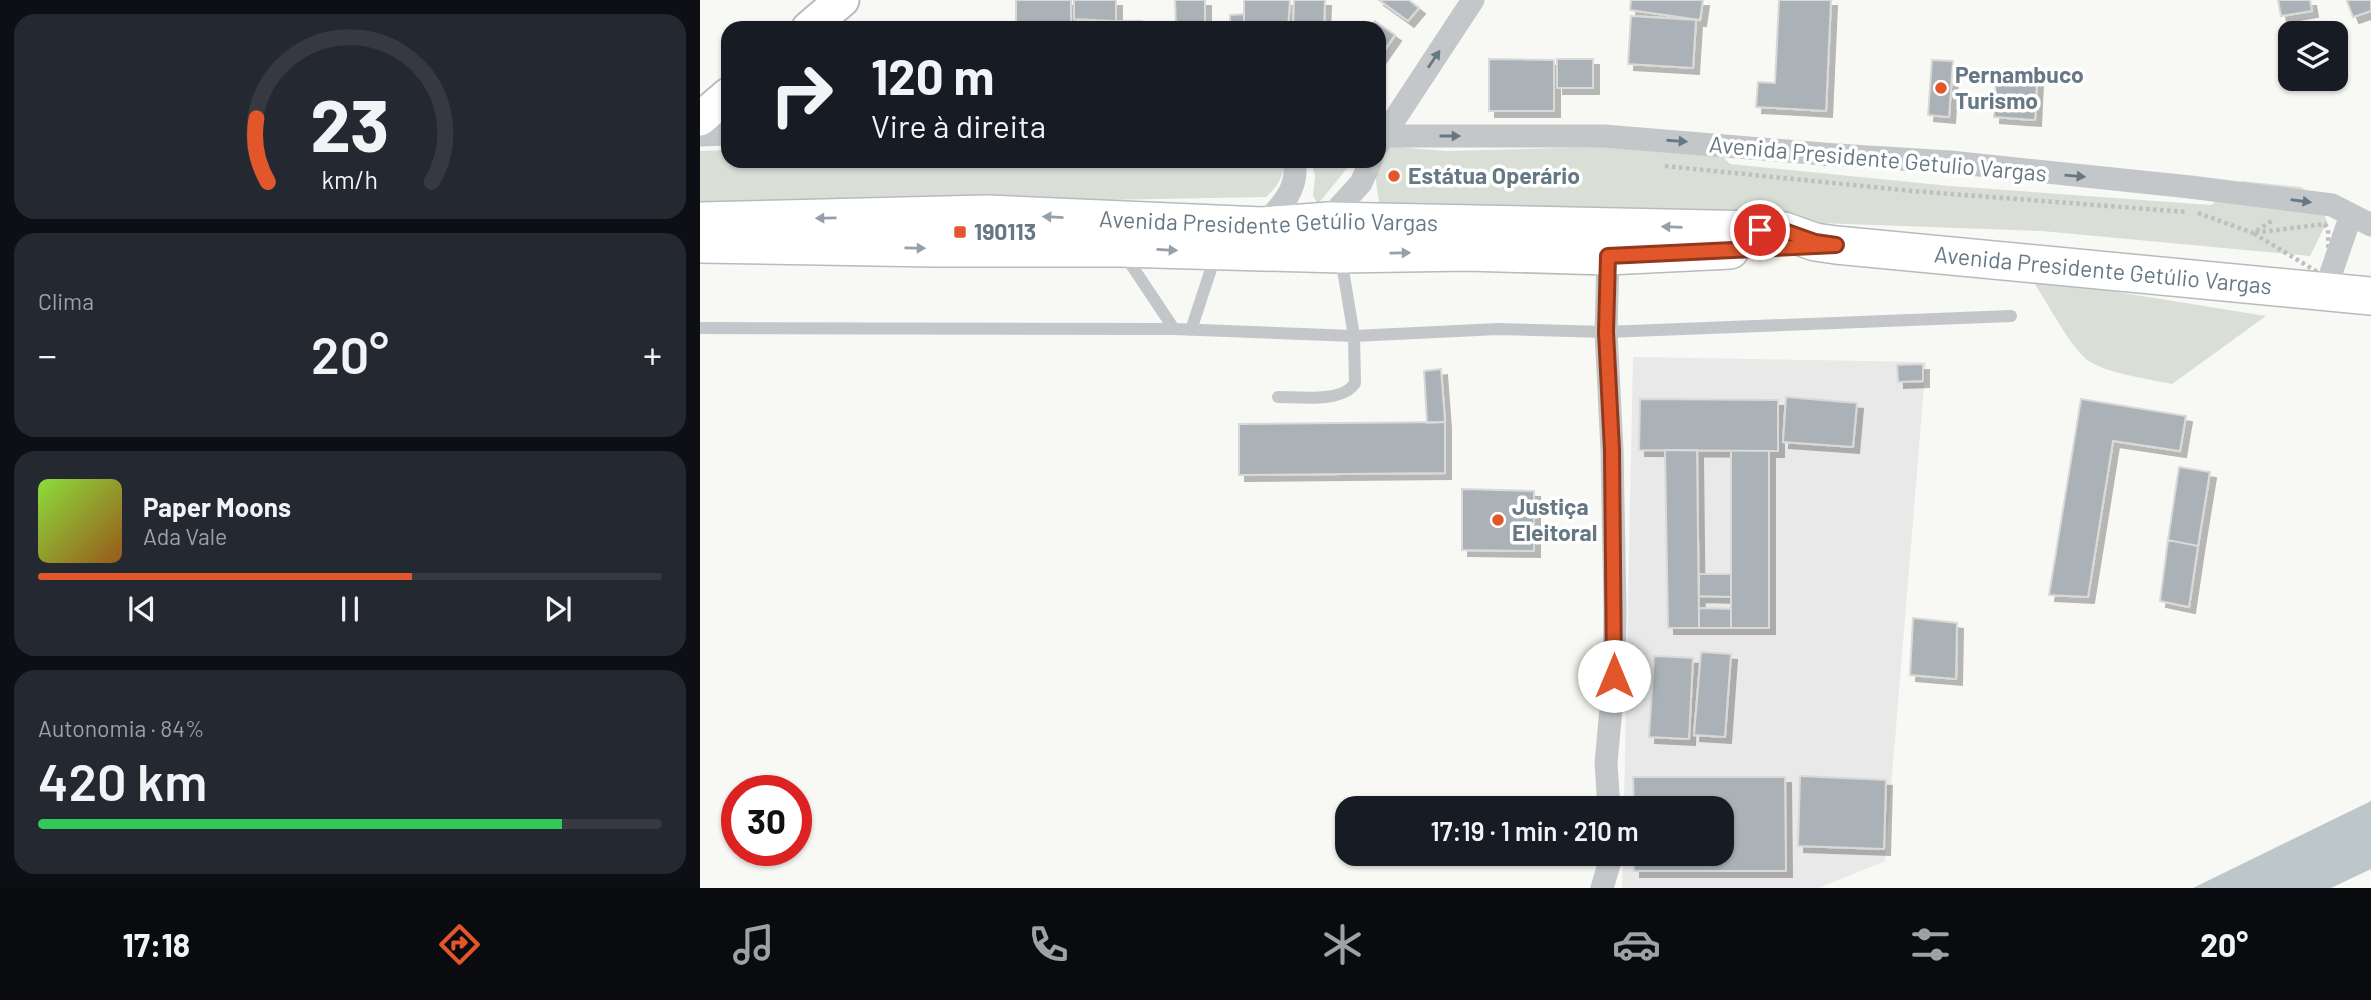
<!DOCTYPE html>
<html lang="pt">
<meta charset="utf-8">
<style>
:root{--surface:#171b24;--page:#242831;--text:#f1f3f6;--muted:#9ea1a6;--line:#363941;--accent:#e1572b}
body{margin:0;font-family:Barlow,sans-serif;background:var(--page);color:var(--text);height:100vh;display:flex;flex-direction:column;font-size:26px;white-space:nowrap}
*{box-sizing:border-box;margin:0}
p{font-size:23px;color:var(--muted)}
.icon{flex:none;width:38px;height:38px;fill:none;stroke:currentColor;stroke-width:2;stroke-linecap:round;stroke-linejoin:round}
.map{position:relative;flex:1;overflow:hidden}
.details{display:flex;flex-direction:column;gap:14px;padding:14px;background:#0d0f14;width:700px}
.details>*{flex:none}
.banner{position:absolute;left:21px;top:21px;width:665px;height:147px;border-radius:21px;box-shadow:0 2px 5px #0004;background:#171b24;color:var(--text);overflow:hidden}
.fabs{position:absolute;left:1578px;top:21px;display:grid;gap:14px}
.fabs a{display:grid;place-items:center;width:70px;height:70px;border-radius:14px;background:var(--surface);box-shadow:0 2px 5px #0004;font-size:35px}
.speed{position:absolute;left:21px;top:775px;display:flex;gap:14px;font-size:35px;font-weight:700;text-align:center}
.speed>*{display:grid;place-content:center;width:91px;height:91px;border-radius:50%;background:var(--surface);box-shadow:0 2px 5px #0004;line-height:1}
.speed .limit{border:10px solid #d22;background:#fff;color:#111}
.pin{position:absolute;display:grid;place-items:center;width:60px;height:60px;color:#fff;margin:-30px;border:4px solid #fff;border-radius:50%;box-shadow:0 2px 7px #0007}
.me{position:absolute;width:77px;margin:-38px;rotate:0deg;stroke-linejoin:round;filter:drop-shadow(0 0 5px #0008)}
.turn{display:flex;align-items:center;gap:24px;height:147px;padding:0 35px;font-size:32px}
.turn .icon{width:91px;height:91px;stroke-width:2.5}
.turn b{display:block;font-size:49px;line-height:60px}
.big{font-size:52px;font-weight:600;line-height:1.1}
.details .widget{flex:1;display:flex;flex-direction:column;justify-content:center;gap:10px;min-width:0;padding:0 24px;border-radius:21px;background:var(--page)}
.details .dial{align-items:center;gap:0}
.dial svg{height:182px;overflow:visible;fill:none;stroke:var(--line);stroke-width:7;stroke-linecap:round;text-anchor:middle}
.dial text{fill:var(--text);stroke:none}
.song{display:flex;align-items:center;gap:21px}
.cover{width:84px;height:84px;border-radius:10px;background:linear-gradient(135deg,hsl(90 70% 55%),hsl(30 70% 35%))}
.played{height:7px;border-radius:4px;background:linear-gradient(90deg,var(--accent) 60%,var(--line) 60%)}
.keys{display:flex;justify-content:space-around;direction:ltr}
.heat{display:flex;justify-content:space-between;align-items:center;font-size:38px;direction:ltr}
.charge{height:10px;border-radius:5px;background:linear-gradient(90deg,#34c759 84%,var(--line) 0)}
.trip{position:absolute;left:635px;top:796px;width:399px;height:70px;border-radius:21px;background:var(--surface);box-shadow:0 2px 5px #0004;font-weight:600;line-height:70px;text-align:center}
.menu{display:flex;height:112px;justify-content:space-around;align-items:center;background:#090b0e;color:var(--muted)}
.menu .icon{width:49px;height:49px}
.menu .on{color:var(--accent)}
.menu b{font-size:32px;color:var(--text)}
main{display:flex;flex:1;min-height:0}
.map>svg:first-child{display:block}
</style>
<main>
<section class="details">
<div class="widget dial"><svg viewBox="0 0 100 80">
<path d="M14 69A42 42 0 1 1 86 69"/>
<path d="M14 69A42 42 0 0 1 9 41" stroke="#e1572b"/>
<text x="50" y="56" font-size="32" font-weight="700">23</text>
<text x="50" y="72" font-size="11">km/h</text>
</svg></div>
<div class="widget"><p>Clima</p>
<div class="heat"><a>−</a><b class="big">20°</b><a>+</a></div>
</div>
<div class="widget">
<div class="song"><i class="cover"></i><div><b>Paper Moons</b><p>Ada Vale</p></div></div>
<div class="played"></div>
<div class="keys"><svg class="icon" aria-label="previous" viewBox="0 0 24 24"><path d="M18 5L8 12l10 7zM5 5v14"/></svg><svg class="icon" aria-label="pause" viewBox="0 0 24 24"><path d="M8 5v14M16 5v14"/></svg><svg class="icon" aria-label="next" viewBox="0 0 24 24"><path d="M6 5l10 7-10 7zM19 5v14"/></svg></div>
</div>
<div class="widget"><p>Autonomia · 84%</p><b class="big">420 km</b><div class="charge"></div></div>
</section>
<div class="map">
<svg width="1671" height="888" viewBox="0 0 1671 888">
<defs>
<filter id="shadow"><feDropShadow dx="6" dy="6" stdDeviation="0" flood-color="#0004"/></filter>
</defs>
<rect width="100%" height="100%" fill="#f8f8f5"/>
<!-- built -->
<path fill="#e8e9e8" d="M933 357 1226 362 1185 861 1119 888H922L923 854H1022V808H924Z"/>
<!-- green -->
<path fill="#d9dfd6" d="M688 144 708 148 747 151 1009 144 1030 164 1250 186 1511 205 1542 181 1601 187 1618 198 1627 222 1610 256 1342 231 680 207C676 182 670 164 688 144Z
M28 150V161H584C584 177 578 186 566 197L0 207V151Z
M612 161H653L618 204 613 196 615 177Z
M1331 278 1566 316 1472 384C1450 379 1411 374 1392 363 1371 351 1346 299 1331 278Z"/>
<!-- water -->
<path fill="#bdc7cb" d="M1671 801V869L1631 888H1493Z"/>
<!-- building -->
<path fill="#aab2b7" stroke="#d9d9d7" stroke-width="2" filter="url(#shadow)" d="M316 0H371V28H316Z
M374 0H416V21L374 19Z
M475 0H505V28H476Z
M544 0H590L588 28H544Z
M594 0H625L624 28H593Z
M679 0H709L719 8 708 21Z
M931 0H1003L1000 20 930 10Z
M1079 0H1131L1126 111 1056 107 1058 82 1075 83Z
M1578 0H1610L1612 11 1581 16Z
M1650 0H1671V11L1653 17 1647 1Z
M544 14V28H530V15Z
M931 16 996 20 993 68 928 64Z
M412 21H442L441 28H412Z
M675 21 695 35 679 58V28H670Z
M789 59 854 60V111H789Z
M857 59H893V88H857Z
M1232 60 1253 61 1249 117 1228 115Z
M1296 75 1337 78 1335 120 1294 117Z
M1223 364V381L1198 382 1197 365Z
M741 369 745 422 727 423 724 371Z
M1086 397 1157 403 1153 447 1083 442Z
M940 399 1078 400V451L939 450Z
M1381 399 1486 416 1480 451 1413 441 1388 597 1349 595Z
M745 422V473L539 475V424Z
M965 450H997L999 628H968Z
M1031 451H1069V628H1031Z
M1479 467 1510 472 1498 546 1468 540Z
M762 489 834 491V551L762 550Z
M1468 540 1498 546 1489 607 1460 601Z
M999 574H1031V597L999 596Z
M999 608 1031 609V628H999Z
M1213 618 1257 623 1256 679 1210 675Z
M1001 652 1031 654 1025 737 994 735Z
M954 656 993 658 989 739 949 737Z
M1100 776 1186 780 1184 849 1098 846Z
M933 777H1085L1086 871H934V854H1022V808H934Z"/>
<g fill="none" stroke-linecap="round" stroke-linejoin="round">
<defs>
<path id="secondary" d="M109 28 142 0
M0 119 28 95"/>
<g id="primary">
<path id="s1" d="M0 221 286 214 562 226 629 221 677 222 1060 230 1084 231 1115 242 1136 245 1671 296"/>
<path d="M0 244 234 248H420L640 254 767 252 908 256 1030 250"/>
</g>
</defs>
<!-- secondary casing -->
<use href="#secondary" stroke="#b5bbbf" stroke-width="37"/>
<!-- primary casing -->
<use href="#primary" stroke="#b6bbbe" stroke-width="40"/>
<!-- path -->
<path stroke="#bdbfc1" stroke-width="4.5" stroke-dasharray="3.5 3.5" stroke-linecap="butt" d="M965 166 1212 191 1486 212
M1498 213 1553 233 1573 220
M1625 224 1628 230 1629 279 1553 233Z"/>
<!-- lane -->
<path stroke="#c3c7ca" stroke-width="12" d="M424 254 474 329
M0 328 474 329 654 336 798 329 906 332 1311 316
M491 330 516 254
M578 397C599 397 643 403 655 383L654 336 641 258"/>
<!-- street -->
<path stroke="#c3c7ca" stroke-width="23" d="M0 135 28 134
M679 136H904L1136 155 1250 162 1490 187 1632 205 1671 225
M679 143 773 0
M623 225 661 183 671 161
M562 226C580 208 600 188 594 161
M908 256 906 332 912 450 915 610 914 676 906 763 909 808
M1621 292 1629 279 1651 215
M902 888 912 854"/>
<!-- secondary -->
<use href="#secondary" stroke="#fff" stroke-width="33"/>
<!-- primary -->
<use href="#primary" stroke="#fff" stroke-width="37"/>
</g>
<!-- one-way arrows -->
<defs><path id="oneway-solid" d="M-6-.8H1V-3.2L6.5 0L1 3.2V.8H-6Z" transform="scale(1.75)"/></defs>
<g fill="#677885">
<use href="#oneway-solid" transform="translate(734 59) rotate(-56)"/>
<use href="#oneway-solid" transform="translate(750 136)"/>
<use href="#oneway-solid" transform="translate(977 141) rotate(4)"/>
<use href="#oneway-solid" transform="translate(1375 176) rotate(5)"/>
<use href="#oneway-solid" transform="translate(1601 201) rotate(8)"/>
</g>
<g fill="#95a0aa">
<use href="#oneway-solid" transform="translate(353 217) rotate(-177)"/>
<use href="#oneway-solid" transform="translate(126 218) rotate(179)"/>
<use href="#oneway-solid" transform="translate(972 227) rotate(-178)"/>
<use href="#oneway-solid" transform="translate(215 248) rotate(1)"/>
<use href="#oneway-solid" transform="translate(467 250) rotate(3)"/>
<use href="#oneway-solid" transform="translate(700 253) rotate(-1)"/>
</g>
<g fill="none" stroke-linecap="round" stroke-linejoin="round">
<defs>
<path id="route" d="M914 676 912 450 906 332 908 256 1136 245 1115 242 1084 231 1060 230"/>
</defs>
<!-- route casing -->
<use href="#route" stroke="#92391c" stroke-width="18"/>
<!-- route -->
<use href="#route" stroke="#e1572b" stroke-width="12"/>
</g>
<!-- markers -->
<g fill="#e1572b" stroke="#fff" stroke-width="2.5">
<circle cx="1241" cy="88" r="7"/>
<circle cx="694" cy="176" r="7"/>
<rect x="253" y="225" width="14" height="14" rx="3.5"/>
<circle cx="798" cy="520" r="7"/>
</g>
<g text-anchor="middle" stroke-width="7" stroke-linejoin="round" paint-order="stroke">
<!-- poi labels -->
<g font-size="23" font-weight="bold" fill="#677885" stroke="#fff" text-anchor="start">
<text x="1255" y="83">Pernambuco<tspan x="1255" dy="26">Turismo</tspan></text>
<text x="708" y="184">Estátua Operário</text>
<text x="274" y="240">190113</text>
<text x="812" y="515">Justiça<tspan x="812" dy="26">Eleitoral</tspan></text>
</g>
<!-- street labels -->
<g font-size="23" fill="#677885" stroke="#fff">
<text transform="translate(1178 159) rotate(5)" y="8">Avenida Presidente Getulio Vargas</text>
<text dy="8" stroke="none"><textPath href="#s1" startOffset="569">Avenida Presidente Getúlio Vargas</textPath></text>
<text dy="8" stroke="none"><textPath href="#s1" startOffset="1407">Avenida Presidente Getúlio Vargas</textPath></text>
</g>
</g>
</svg>
<div class="fabs">
<a><svg class="icon" aria-label="layers" viewBox="0 0 24 24"><path d="M12 4l9 5-9 5-9-5zM3 14l9 5 9-5"/></svg></a>
</div>
<div class="speed"><div class="limit">30</div></div>
<div class="pin" style="left:1060px;top:230px;background:#d93025"><svg class="icon" aria-label="arrive" viewBox="0 0 24 24"><path d="M6 21V4h12l-3 4 3 4H6"/></svg></div>
<svg class="me" style="left:914px;top:676px" viewBox="-20 -20 40 40"><circle r="19" fill="#fff"/><path d="M0-13L10 11 0 6-10 11z" fill="#e1572b"/></svg>
<div class="trip">17:19 · 1 min · 210 m</div>
<div class="banner">
<div class="turn"><svg class="icon" aria-label="right" viewBox="0 0 24 24"><path d="M7 20v-9h11M14 6l5 5-5 5"/></svg><div><b>120 m</b>Vire à direita</div></div>
</div>
</div>
</main>
<nav class="menu">
<b>17:18</b>
<svg class="icon on" aria-label="directions" viewBox="0 0 24 24"><path d="M12 3l9 9-9 9-9-9zM9 14v-3h6M13 9l2 2-2 2"/></svg>
<svg class="icon" aria-label="music" viewBox="0 0 24 24"><path d="M9 18V5l10-2v13"/><circle cx="6" cy="18" r="3"/><circle cx="16" cy="16" r="3"/></svg>
<svg class="icon" aria-label="phone" viewBox="0 0 24 24"><path d="M5 4h4l2 5-3 2q2 4 5 5l2-3 5 2v4C11 20 4 13 5 4z"/></svg>
<svg class="icon" aria-label="climate" viewBox="0 0 24 24"><path d="M12 3v18M4 7l16 10M4 17L20 7"/></svg>
<svg class="icon" aria-label="car" viewBox="0 0 24 24"><path d="M5 17H2v-5l4-1 3-4h7l3 4 3 1v5h-3M9 17h6M6 11h13"/><circle cx="7" cy="17" r="2"/><circle cx="17" cy="17" r="2"/></svg>
<svg class="icon" aria-label="filters" viewBox="0 0 24 24"><path d="M4 7h16M4 17h16"/><circle cx="9" cy="7" r="2"/><circle cx="15" cy="17" r="2"/></svg>
<b>20°</b>
</nav>
